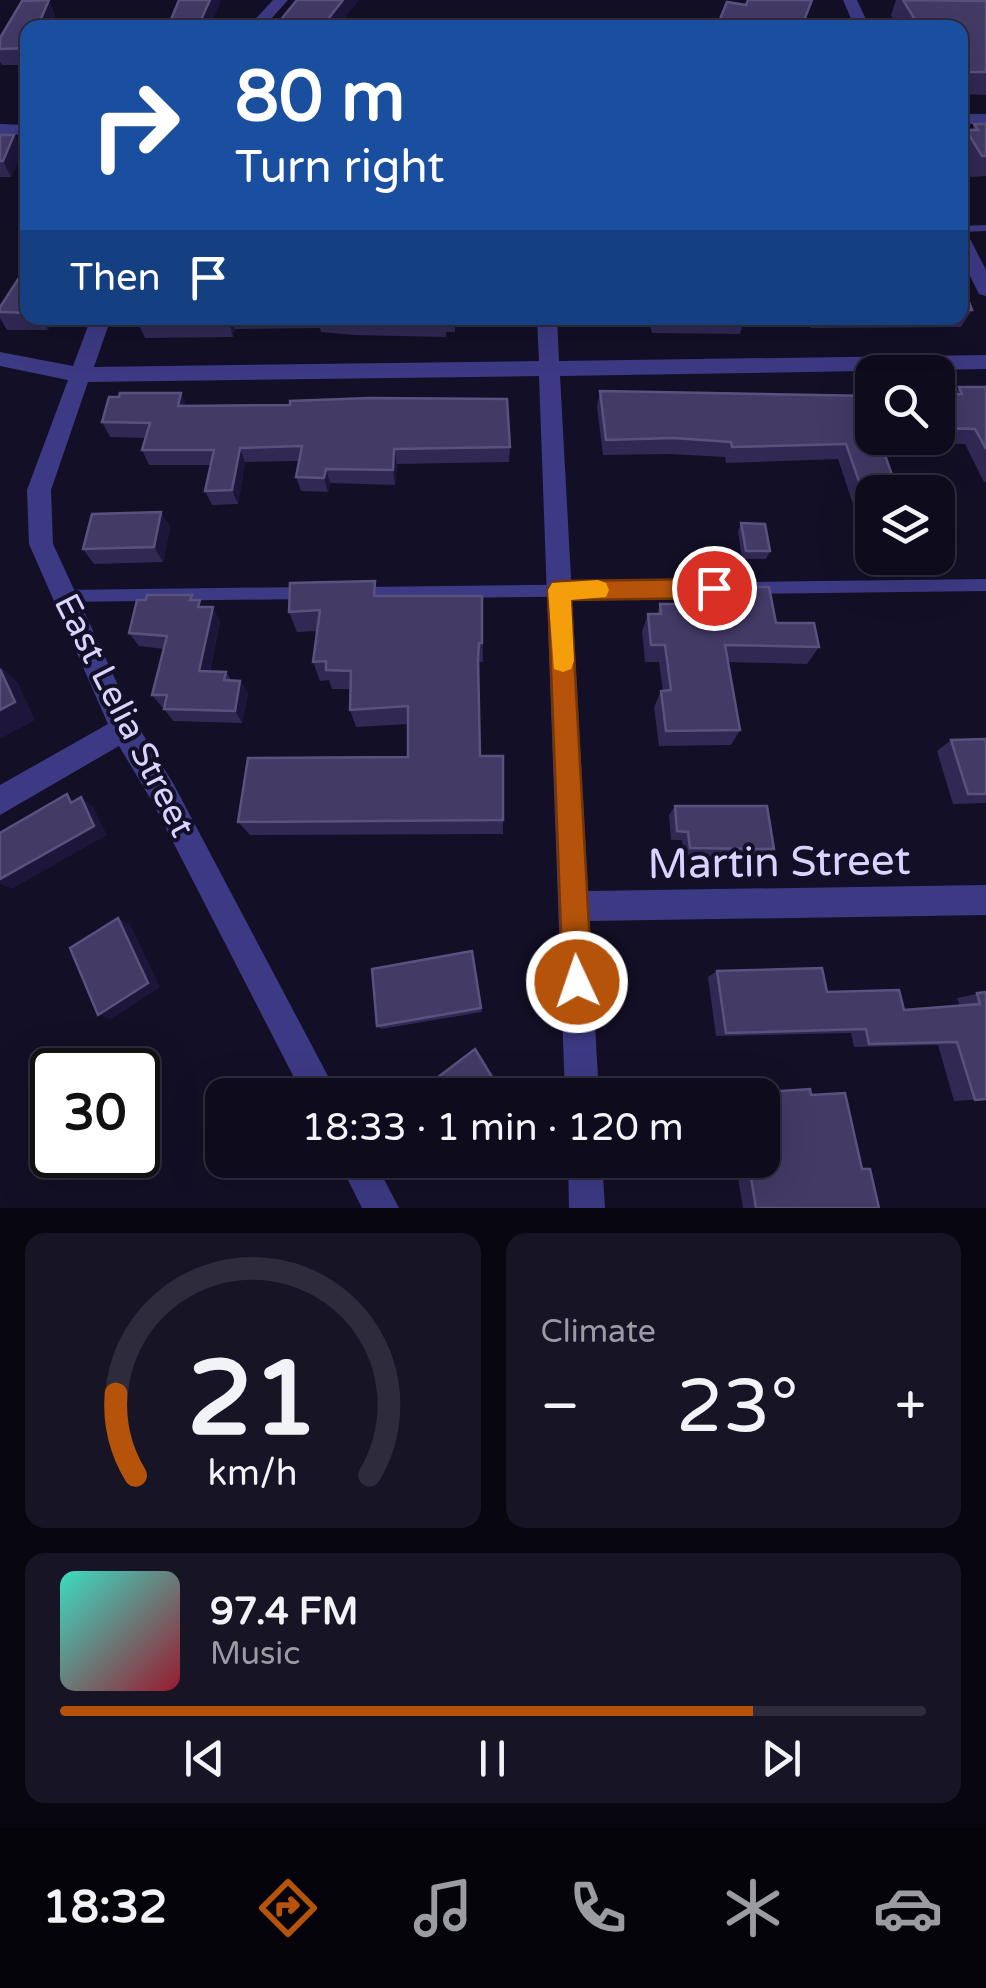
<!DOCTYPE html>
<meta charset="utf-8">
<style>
:root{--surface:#0e0b1c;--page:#171425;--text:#f1f3f6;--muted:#9b9ba3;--line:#2e2b3b;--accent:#b45309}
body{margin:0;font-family:"Varela Round",sans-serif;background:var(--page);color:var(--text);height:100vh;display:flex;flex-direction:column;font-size:38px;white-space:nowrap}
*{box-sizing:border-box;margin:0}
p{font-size:32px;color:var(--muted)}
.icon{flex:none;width:55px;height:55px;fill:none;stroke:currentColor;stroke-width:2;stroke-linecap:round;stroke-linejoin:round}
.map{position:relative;height:1208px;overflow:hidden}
.drawer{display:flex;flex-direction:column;gap:25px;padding:25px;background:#08060f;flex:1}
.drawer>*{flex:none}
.hud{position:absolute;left:20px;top:20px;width:948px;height:305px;border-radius:20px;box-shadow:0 10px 40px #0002,0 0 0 2px var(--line);background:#1a4fa0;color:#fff;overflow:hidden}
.tools{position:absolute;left:855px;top:355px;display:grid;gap:20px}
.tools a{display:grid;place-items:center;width:100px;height:100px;border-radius:20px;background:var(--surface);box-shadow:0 10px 40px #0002,0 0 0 2px var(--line);font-size:50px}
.speed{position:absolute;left:30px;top:1048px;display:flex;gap:20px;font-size:50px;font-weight:700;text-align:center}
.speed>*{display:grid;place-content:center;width:130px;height:130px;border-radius:50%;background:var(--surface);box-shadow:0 10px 40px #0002,0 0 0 2px var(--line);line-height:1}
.speed .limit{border:5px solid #111;border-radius:15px;background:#fff;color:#111}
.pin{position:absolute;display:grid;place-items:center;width:85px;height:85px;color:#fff;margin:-42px;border:5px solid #fff;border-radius:50%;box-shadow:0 2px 10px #0007}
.me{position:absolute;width:110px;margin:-55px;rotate:357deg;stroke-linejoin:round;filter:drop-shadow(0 0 8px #0008)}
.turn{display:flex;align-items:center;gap:35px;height:210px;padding:0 50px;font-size:45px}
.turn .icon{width:130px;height:130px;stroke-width:2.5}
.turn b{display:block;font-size:70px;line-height:85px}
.then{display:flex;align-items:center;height:95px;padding:0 50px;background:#0003;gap:20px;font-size:38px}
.big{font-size:75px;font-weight:600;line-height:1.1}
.drawer .tile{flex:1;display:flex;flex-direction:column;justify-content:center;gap:15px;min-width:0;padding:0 35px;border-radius:20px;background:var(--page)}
.drawer .dial{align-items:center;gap:0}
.dial svg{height:260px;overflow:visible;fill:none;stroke:var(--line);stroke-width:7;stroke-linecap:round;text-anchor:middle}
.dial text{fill:var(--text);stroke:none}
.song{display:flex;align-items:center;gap:30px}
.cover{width:120px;height:120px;border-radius:15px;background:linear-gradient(135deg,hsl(170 70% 55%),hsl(350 70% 35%))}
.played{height:10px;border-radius:5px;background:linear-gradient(90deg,var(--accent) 80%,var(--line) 80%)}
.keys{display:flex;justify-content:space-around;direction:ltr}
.heat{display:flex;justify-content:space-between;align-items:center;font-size:55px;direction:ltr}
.drawer .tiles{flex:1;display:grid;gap:25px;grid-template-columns:1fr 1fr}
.tile:last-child{grid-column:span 2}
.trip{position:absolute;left:205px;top:1078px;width:575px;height:100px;border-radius:20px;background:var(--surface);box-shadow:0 10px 40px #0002,0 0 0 2px var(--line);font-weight:600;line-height:100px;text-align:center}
.menu{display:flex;height:160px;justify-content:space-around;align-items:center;background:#06040b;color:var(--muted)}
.menu .icon{width:70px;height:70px}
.menu .current{color:var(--accent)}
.menu b{font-size:45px;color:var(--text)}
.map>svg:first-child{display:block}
</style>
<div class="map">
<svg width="986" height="1208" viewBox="0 0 986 1208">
<rect width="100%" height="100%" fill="#130f26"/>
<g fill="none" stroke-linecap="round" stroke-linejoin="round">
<!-- lane -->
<path fill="#3d3a85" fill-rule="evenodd" d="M986 225V231L960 232V226Z
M986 579V591L752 594 747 592 745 588 747 584 752 582Z
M705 583 710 585 712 589 710 593 705 595 362 599 357 597 355 593 357 589 362 587Z
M305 587 310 589 312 593 310 597 305 599 64 602 59 600 57 596 59 592 64 590Z"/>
<!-- street -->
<path fill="#3d3a85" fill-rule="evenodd" d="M273 0H288L263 28H247Z
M843 0H857L870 28H855Z
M960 114H986V124H960Z
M0 124 28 125V135L0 134Z
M960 231 967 233 986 270V296L979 294 960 256Z
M91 318H111L94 367 539 361 537 318H557L559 361 986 355V369L560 376 588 891 986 885V915L589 921 599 1095H565L539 376 88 382 51 490 53 544 134 720 173 783 338 1095H303L153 803 119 746 0 815V785L108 724 29 544 27 490 68 380 0 366V352L73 366Z
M338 1160H374L399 1208H362Z
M568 1160H602L605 1208H569Z"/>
<!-- secondary -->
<path fill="#6f6bff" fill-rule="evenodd" d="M953 0H986V8L955 3Z"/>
</g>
<!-- wall -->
<path fill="#312854" d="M49 0 55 16 51 27 74 26 75 28H28V65H2L0 62V38Z
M221 0 209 28H172L170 22Z
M896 0 986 1V95L960 94V28H898L891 15Z
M974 124H986V176L971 177 960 158V142L966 130H972Z
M0 135H14L22 151 11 177H0Z
M28 264V318H54L48 330H7L0 318V307Z
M960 278 972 310 961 327 811 328 808 318H960Z
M136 318H455V332H446V337L355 335 321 332 320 328 235 329 233 337 145 338Z
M649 318H745L740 334 652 333Z
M959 387H986V482H984L965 444 897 443 891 453H884L872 492V521L859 522 838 459 726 463 725 457 669 454 603 455 597 407 600 391 872 438H938V395H954Z
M181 393 186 406 510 447 509 462 397 464 395 485 330 483 328 492 301 491 296 477 299 461 245 462 238 504 212 505 205 491 210 465H149L142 450 145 438 110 437 102 422Z
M161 512 170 527 163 562 94 564 83 549Z
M741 523 770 551 766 559H742L738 531Z
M687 587 776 623 819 647 807 664 728 662 740 730 731 745 659 746 654 707 661 691H663L659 662H645L642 631 648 614H657L660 604H681Z
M378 596H482L483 662H479L478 678 480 756 503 820V834L250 835 238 822 408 757V724L356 727 350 710V689H332L329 680 320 681 313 662 317 631 297 632 289 612Z
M194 600 220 621 210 671 226 672 231 680 240 681 248 693 242 723 173 721 164 709V707H162L152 695 164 649 139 646 129 633Z
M986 739V803L953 804 937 751 951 740Z
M675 806 774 849 765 857H684L682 840H671L669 815Z
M472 951 482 1012 381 1029 377 1026Z
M717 971 827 992 904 1010 960 1006 957 998 986 992V1099L954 1101 938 1045 854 1047 851 1033 716 1036 708 977Z
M737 1094 811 1095 862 1168 870 1169 879 1208H743L735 1160H762V1095H725Z"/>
<!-- shaded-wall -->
<path fill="#1d163a" d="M49 0 55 16 50 28H37Z
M210 0H221L209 28H202L200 22Z
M343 0H359L337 28H321Z
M14 135 22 151 11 177 3 161Z
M40 318H54L48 330Z
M228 318H231L235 329 233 337Z
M181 393 188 408 178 406Z
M240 448 245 462 238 504 232 490Z
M394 449 397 464 395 485 393 470Z
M326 469 330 483 328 492 324 478Z
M161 512 170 527 163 562 154 547Z
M213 607 220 621 207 684 199 671Z
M0 666 18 683 35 720 0 739Z
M240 681 248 693 242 723 235 711Z
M81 797 93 807 107 835 12 889 0 884V879Z
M118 918 130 924 160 987 112 1019 98 1015Z"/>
<!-- building -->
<path fill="#433a66" stroke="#5a527e" stroke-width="2.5" d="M49 0 37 28H28V48L0 49V38L22 1Z
M179 0H210L200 22H170Z
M297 0H343L321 28H274Z
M748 0H812L803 23 804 28H674V26L718 24 727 2 746 5Z
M903 0 986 1V72H960V28H920Z
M974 124H986V156H982L966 130H978Z
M0 135H14L3 161H0Z
M28 264V313L0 312V307Z
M960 278 972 310H960Z
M139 318H228V320L138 321Z
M350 318H445V320Z
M959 387H986V449L975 429 938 428V395L962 394Z
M600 391 872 396V438H900H879L898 492H872V507H868L846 444 732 447 731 442 673 438 606 440Z
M120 393H181L178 406 290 405V401L369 398 507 399 510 447 394 449 393 470 326 469 324 478 296 477 302 446 240 448 232 490 205 491 214 450H142L150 423 102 422 109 397H119Z
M161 512 154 547 83 549 92 514Z
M741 523 765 524 770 551H746Z
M375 581 374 596H482V643H479L478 659 480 756H503V820L238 822 248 758 408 757V706L350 710 351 671 326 670V661L313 662 320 610 289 612 290 583Z
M687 587H769L776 623H814L819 647 725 645 740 730 666 731 661 691 671 690 665 645H651L648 614H661L660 604H689Z
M147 595H192L190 600H200L198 607H213L199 671 226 672 224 680 240 681 235 711 164 709 167 695H152L167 636 129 633 137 600H146Z
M0 669 15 702 0 710Z
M986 739V794H968L951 740Z
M67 794 71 803 81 797 94 826 0 879V833Z
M675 806H767L774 849 690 848 688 832 677 831Z
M118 918 148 983 98 1015 70 948Z
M472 951 481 1008 377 1026 372 969Z
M822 968 827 992 899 990 904 1010 980 1004 977 993 986 992V1099L975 1100 957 1042 869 1044 866 1029 726 1033 717 971Z
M475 1049 503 1095H417L416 1094Z
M810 1089 811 1095 845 1093 862 1169H870L879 1208H756L748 1160H762V1095H737V1094Z"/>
<!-- route -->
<path fill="#b45309" stroke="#753606" stroke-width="2.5" d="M714 579 722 582 726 588 722 595 714 598 571 600 592 982 587 992 577 996 567 992 563 982 548 590 552 583 560 581Z"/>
<!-- slow -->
<path fill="#f59e0b" d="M598 580 606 583 609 590 606 597 571 600 574 661 571 669 563 672 554 669 548 590 552 583Z"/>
<g text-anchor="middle" stroke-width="8" stroke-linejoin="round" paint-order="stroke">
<!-- street labels -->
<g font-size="35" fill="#d9d4ff" stroke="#130f26">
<text transform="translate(125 715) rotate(63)" y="12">East Lelia Street</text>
</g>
<!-- near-street labels -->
<g font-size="42" fill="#d9d4ff" stroke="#130f26">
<text transform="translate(779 861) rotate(-1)" y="15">Martin Street</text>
</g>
</g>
</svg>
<div class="tools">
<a><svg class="icon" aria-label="search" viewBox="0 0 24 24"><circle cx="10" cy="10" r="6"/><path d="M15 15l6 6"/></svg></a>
<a><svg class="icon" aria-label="layers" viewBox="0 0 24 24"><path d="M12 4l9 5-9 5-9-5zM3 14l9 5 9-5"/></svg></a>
</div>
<div class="speed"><div class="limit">30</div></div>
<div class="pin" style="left:714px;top:588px;background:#d93025"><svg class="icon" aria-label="arrive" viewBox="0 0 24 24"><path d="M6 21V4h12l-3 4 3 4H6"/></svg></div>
<svg class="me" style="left:577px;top:982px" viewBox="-20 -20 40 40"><circle r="17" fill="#b45309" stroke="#fff" stroke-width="3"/><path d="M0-11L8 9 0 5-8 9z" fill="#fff"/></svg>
<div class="trip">18:33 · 1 min · 120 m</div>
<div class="hud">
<div class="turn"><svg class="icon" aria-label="right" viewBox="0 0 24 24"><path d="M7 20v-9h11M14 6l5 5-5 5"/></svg><div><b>80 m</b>Turn right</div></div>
<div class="then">Then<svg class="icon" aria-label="arrive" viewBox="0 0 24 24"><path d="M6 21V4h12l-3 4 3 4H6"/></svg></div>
</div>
</div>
<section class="drawer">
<div class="tiles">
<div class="tile dial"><svg viewBox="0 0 100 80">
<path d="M14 69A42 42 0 1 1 86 69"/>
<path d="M14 69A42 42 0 0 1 8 44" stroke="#b45309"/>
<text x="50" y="56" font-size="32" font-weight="700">21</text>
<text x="50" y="72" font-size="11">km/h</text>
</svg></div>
<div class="tile"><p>Climate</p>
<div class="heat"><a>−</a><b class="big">23°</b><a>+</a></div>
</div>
<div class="tile">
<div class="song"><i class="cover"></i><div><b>97.4 FM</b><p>Music</p></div></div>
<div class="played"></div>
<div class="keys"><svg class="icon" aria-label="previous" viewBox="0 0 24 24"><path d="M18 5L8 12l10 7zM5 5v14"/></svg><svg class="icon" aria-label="pause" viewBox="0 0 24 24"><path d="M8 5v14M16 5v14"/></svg><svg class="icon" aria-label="next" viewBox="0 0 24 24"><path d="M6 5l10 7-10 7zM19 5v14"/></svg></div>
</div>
</div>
</section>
<nav class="menu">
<b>18:32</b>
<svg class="icon current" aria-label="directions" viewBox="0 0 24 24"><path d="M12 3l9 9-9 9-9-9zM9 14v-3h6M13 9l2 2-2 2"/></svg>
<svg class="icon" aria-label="music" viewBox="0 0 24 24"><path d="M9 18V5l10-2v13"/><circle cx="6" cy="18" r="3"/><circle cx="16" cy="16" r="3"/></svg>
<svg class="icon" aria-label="phone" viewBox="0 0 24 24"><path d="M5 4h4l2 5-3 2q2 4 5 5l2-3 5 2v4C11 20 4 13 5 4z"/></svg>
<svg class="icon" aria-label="climate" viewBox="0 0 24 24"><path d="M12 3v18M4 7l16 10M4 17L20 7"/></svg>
<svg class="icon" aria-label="car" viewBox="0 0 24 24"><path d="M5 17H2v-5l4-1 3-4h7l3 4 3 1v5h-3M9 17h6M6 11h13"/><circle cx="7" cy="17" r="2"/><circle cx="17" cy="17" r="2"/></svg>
</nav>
